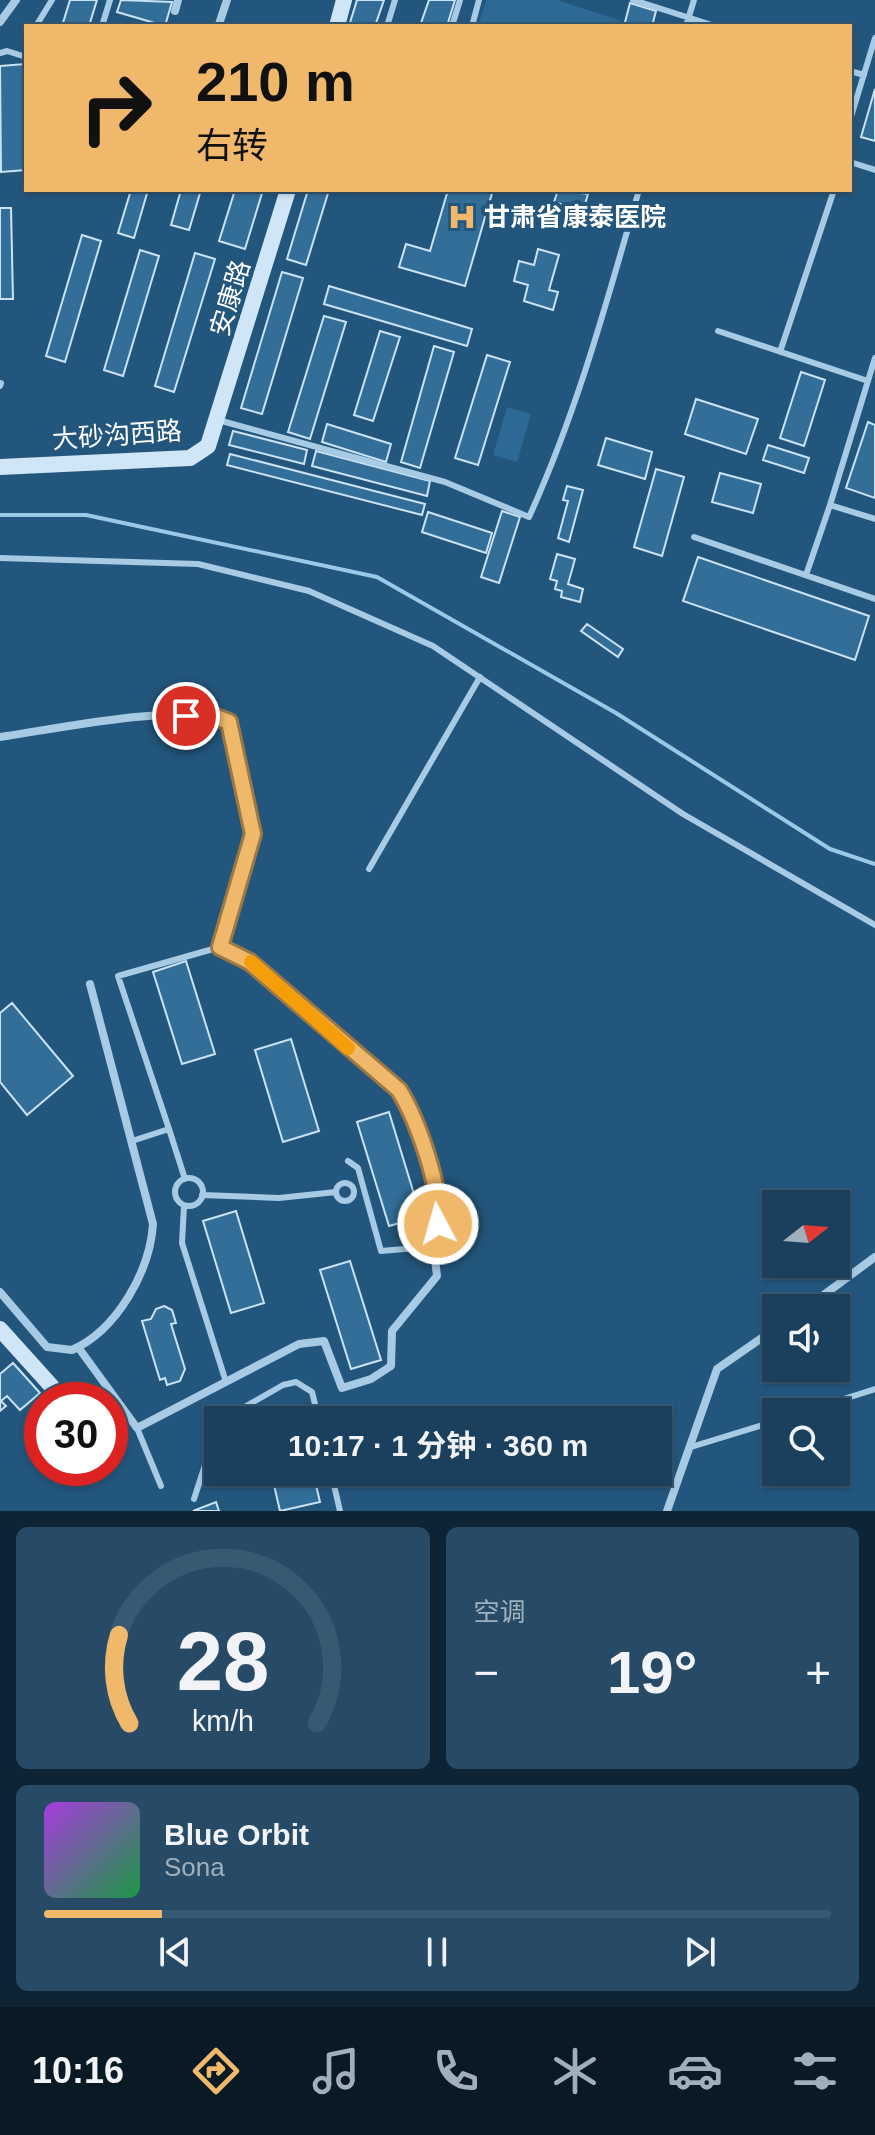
<!DOCTYPE html>
<html lang="zh">
<meta charset="utf-8">
<style>
:root{--surface:#1a405d;--page:#274b66;--text:#f1f3f6;--muted:#9fafbc;--line:#385972;--accent:#f0b86a}
body{margin:0;font-family:Helvetica,"Noto Sans SC",sans-serif;background:var(--page);color:var(--text);height:100vh;display:flex;flex-direction:column;font-size:30px;white-space:nowrap}
*{box-sizing:border-box;margin:0}
p{font-size:26px;color:var(--muted)}
.icon{flex:none;width:44px;height:44px;fill:none;stroke:currentColor;stroke-width:2;stroke-linecap:round;stroke-linejoin:round}
.map{position:relative;height:1511px;overflow:hidden}
.drawer{display:flex;flex-direction:column;gap:16px;padding:16px;background:#0e2333;flex:1}
.drawer>*{flex:none}
.guide{position:absolute;left:24px;top:24px;width:828px;height:168px;border-radius:0px;box-shadow:0 2px 6px #0004,0 0 0 2px var(--line);background:#f0b86a;color:#111;overflow:hidden}
.needle{width:52px;rotate:73deg}
.buttons{position:absolute;left:762px;top:1190px;display:grid;gap:16px}
.buttons a{display:grid;place-items:center;width:88px;height:88px;border-radius:0px;background:var(--surface);box-shadow:0 2px 6px #0004,0 0 0 2px var(--line);font-size:40px}
.speed{position:absolute;left:24px;top:1382px;display:flex;gap:16px;font-size:40px;font-weight:700;text-align:center}
.speed>*{display:grid;place-content:center;width:104px;height:104px;border-radius:50%;background:var(--surface);box-shadow:0 2px 6px #0004,0 0 0 2px var(--line);line-height:1}
.speed .limit{border:12px solid #d22;background:#fff;color:#111}
.pin{position:absolute;display:grid;place-items:center;width:68px;height:68px;color:#fff;margin:-34px;border:4px solid #fff;border-radius:50%;box-shadow:0 2px 8px #0007}
.me{position:absolute;width:88px;margin:-44px;rotate:354deg;stroke-linejoin:round;filter:drop-shadow(0 0 6px #0008)}
.turn{display:flex;align-items:center;gap:28px;height:168px;padding:0 40px;font-size:36px}
.turn .icon{width:104px;height:104px;stroke-width:2.5}
.turn b{display:block;font-size:56px;line-height:68px}
.big{font-size:60px;font-weight:700;line-height:1.1}
.drawer .tile{flex:1;display:flex;flex-direction:column;justify-content:center;gap:12px;min-width:0;padding:0 28px;border-radius:12px;background:var(--page)}
.drawer .dial{align-items:center;gap:0}
.dial svg{height:208px;overflow:visible;fill:none;stroke:var(--line);stroke-width:7;stroke-linecap:round;text-anchor:middle}
.dial text{fill:var(--text);stroke:none}
.song{display:flex;align-items:center;gap:24px}
.cover{width:96px;height:96px;border-radius:12px;background:linear-gradient(135deg,hsl(280 70% 55%),hsl(140 70% 35%))}
.played{height:8px;border-radius:4px;background:linear-gradient(90deg,var(--accent) 15%,var(--line) 15%)}
.keys{display:flex;justify-content:space-around;direction:ltr}
.heat{display:flex;justify-content:space-between;align-items:center;font-size:44px;direction:ltr}
.drawer .tiles{flex:1;display:grid;gap:16px;grid-template-columns:1fr 1fr}
.tile:last-child{grid-column:span 2}
.trip{position:absolute;left:204px;top:1406px;width:468px;height:80px;border-radius:0px;background:var(--surface);box-shadow:0 2px 6px #0004,0 0 0 2px var(--line);font-weight:700;line-height:80px;text-align:center}
.tabs{display:flex;height:128px;justify-content:space-around;align-items:center;background:#0a1a25;color:var(--muted)}
.tabs .icon{width:56px;height:56px}
.tabs .selected{color:var(--accent)}
.tabs b{font-size:36px;color:var(--text)}
.map>svg:first-child{display:block}
</style>
<div class="map">
<svg width="875" height="1511" viewBox="0 0 875 1511">
<rect width="100%" height="100%" fill="#23567c"/>
<!-- green -->
<path fill="#2d6994" d="M486 0H557L622 21 621 26H478Z
M507 407 531 414 517 462 493 455Z"/>
<g fill="none" stroke-linecap="round" stroke-linejoin="round">
<!-- stream -->
<path stroke="#9bc8e6" stroke-width="4" d="M0 515H86L377 577 616 713 830 849 875 864"/>
</g>
<!-- building -->
<path fill="#336e99" stroke="#cae3f4" stroke-width="2" d="M70 0H97L89 26H62Z
M121 0 172 2 165 26 117 12Z
M357 0H384L375 26H349Z
M429 0H455L447 26H420Z
M630 3 656 11 652 26H624Z
M25 64 26 170 1 172 0 66Z
M875 89V141L861 137Z
M131 190H148L134 238 118 233Z
M181 190H201L189 230 171 225Z
M235 190H263L245 249 219 241Z
M308 190H329L306 265 287 259Z
M448 190H493L465 286 399 267 406 244 430 251Z
M558 190 588 194 583 211 554 202Z
M0 208H11L13 299H0Z
M82 235 101 241 65 362 46 356Z
M538 249 559 255 549 290 558 292 553 310 524 301 528 285 514 281 519 261 534 265Z
M140 250 159 256 123 376 104 370Z
M195 253 215 259 174 392 155 386Z
M282 272 303 278 262 414 241 408Z
M329 286 472 329 467 346 324 304Z
M324 316 346 322 310 439 288 432Z
M380 331 400 337 373 421 354 415Z
M434 346 454 352 420 468 401 462Z
M487 355 510 362 478 465 455 458Z
M801 372 825 380 804 446 780 438Z
M696 399 758 419 746 454 685 434Z
M868 422 875 425V498L846 488Z
M327 424 391 444 386 462 322 442Z
M233 431 307 450 304 464 229 445Z
M606 438 652 452 645 479 598 465Z
M768 445 809 458 804 473 763 460Z
M316 451 430 481 427 496 312 466Z
M230 454 425 504 422 515 227 465Z
M656 469 684 477 662 556 634 547Z
M720 473 761 484 753 513 712 502Z
M567 486 583 490 569 542 558 538 568 501 563 500Z
M502 511 520 517 499 583 481 577Z
M428 512 492 533 486 553 422 532Z
M557 554 575 559 568 584 583 589 580 602 561 597 562 591 555 589 557 581 550 579Z
M698 557 869 616 855 660 683 601Z
M587 624 623 649 618 657 581 631Z
M186 961 215 1054 182 1064 153 972Z
M12 1003 73 1076 27 1115 0 1082V1013Z
M291 1039 319 1131 283 1142 255 1050Z
M389 1112 421 1217 389 1226 357 1122Z
M236 1211 264 1303 231 1313 203 1221Z
M350 1261 381 1360 351 1369 320 1270Z
M164 1306 172 1310 176 1323 171 1324 185 1369 180 1381 167 1385 165 1378 160 1380 142 1321 151 1319 156 1309Z
M13 1363 40 1393 20 1410 7 1396 1 1401 6 1406 0 1411V1374Z
M300 1412 302 1420H267Z
M271 1472H313L320 1502 280 1511Z
M216 1502 219 1511H193Z"/>
<g fill="none" stroke-linecap="round" stroke-linejoin="round">
<!-- lane -->
<path stroke="#a7cbe5" stroke-width="6" d="M633 0 715 26
M36 26 52 0
M102 26 110 0
M387 26 395 0
M452 26 460 0
M472 26 479 0
M686 26 694 0
M0 53 7 51 26 57
M850 71 864 75
M850 120 875 38
M850 162 875 170
M718 331 868 381
M780 352 834 190
M875 358 830 505 875 519
M0 386 1 383
M218 420 445 482 529 517C577 412 607 301 639 190
M694 537 875 599
M0 558 198 564 309 591 433 646 683 814 875 925
M806 575 830 505
M369 869 480 677
M169 1129 185 1179
M132 1141 169 1129 118 976 220 947 250 962 304 1011
M348 1161 358 1168 381 1251 428 1247
M175 1192a14 14 0 1 1 28 0a14 14 0 1 1-28 0Z
M336 1192a9 9 0 1 1 18 0a9 9 0 1 1-18 0Z
M202 1195 279 1198 336 1192
M184 1206 182 1243 226 1382
M803 1412 875 1389
M222 1420 283 1385 296 1382 312 1392 319 1420
M137 1428 161 1486
M691 1447 776 1421
M331 1472 340 1511
M194 1499 218 1425"/>
<!-- street -->
<path stroke="#a7cbe5" stroke-width="8" d="M175 11 178 0
M0 22 16 0
M219 24 227 0
M0 737C57 729 179 702 229 722L253 834 220 947
M0 1292 47 1347 72 1350C117 1330 150 1271 153 1224L90 984
M806 1308 875 1257
M78 1347 137 1428 299 1344 324 1341 342 1388 371 1379 391 1366 392 1331 437 1276 435 1259 428 1247 440 1206 411 1109 399 1090 304 1011
M667 1511 717 1369 776 1328"/>
<!-- secondary -->
<path stroke="#d0e5f5" stroke-width="16" d="M337 26 344 0
M0 467 190 458 208 446 288 190
M0 1329 64 1400"/>
</g>
<g fill="none" stroke-linecap="round" stroke-linejoin="round">
<defs>
<path id="route" d="M186 716H214L229 722 253 834 220 947 250 962 399 1090C418 1121 442 1189 438 1224"/>
</defs>
<!-- route casing -->
<use href="#route" stroke="#9c7845" stroke-width="20"/>
<!-- route -->
<use href="#route" stroke="#f0b86a" stroke-width="14"/>
<!-- slow -->
<path stroke="#f59e0b" stroke-width="14" d="M251 962 348 1048"/>
</g>
<!-- icons -->
<defs>
<symbol id="hospital-bare" viewBox="-9 -9 18 18"><path d="M-5-5h3v3.5h4V-5h3V5h-3V1.5h-4V5h-3Z" fill="#f0b86a" stroke="#23567c" stroke-width="2.5" paint-order="stroke"/></symbol>
</defs>
<g fill-rule="evenodd">
<use href="#hospital-bare" x="442" y="197" width="40" height="40"/>
</g>
<g text-anchor="middle" stroke-width="8" stroke-linejoin="round" paint-order="stroke">
<!-- poi labels -->
<g font-size="26" font-weight="bold" fill="#fff" stroke="#23567c" text-anchor="start">
<text x="484" y="226">甘肃省康泰医院</text>
</g>
<!-- street labels -->
<g font-size="26" fill="#fff" stroke="#23567c">
<text transform="translate(230 298) rotate(-73)" y="9">安康路</text>
<text transform="translate(117 435) rotate(-4)" y="9">大砂沟西路</text>
</g>
</g>
</svg>
<div class="buttons">
<a><svg class="needle" viewBox="-14 -14 28 28"><path d="M0-13l5 13h-10z" fill="#e53935"/><path d="M0 13l5-13h-10z" fill="#9fafbc"/></svg></a>
<a><svg class="icon" aria-label="sound" viewBox="0 0 24 24"><path d="M4 9h4l5-4v14l-5-4H4zM17 9q2 3 0 6"/></svg></a>
<a><svg class="icon" aria-label="search" viewBox="0 0 24 24"><circle cx="10" cy="10" r="6"/><path d="M15 15l6 6"/></svg></a>
</div>
<div class="speed"><div class="limit">30</div></div>
<div class="pin" style="left:186px;top:716px;background:#d93025"><svg class="icon" aria-label="arrive" viewBox="0 0 24 24"><path d="M6 21V4h12l-3 4 3 4H6"/></svg></div>
<svg class="me" style="left:438px;top:1224px" viewBox="-20 -20 40 40"><circle r="17" fill="#f0b86a" stroke="#fff" stroke-width="3"/><path d="M0-11L8 9 0 5-8 9z" fill="#fff"/></svg>
<div class="trip">10:17 · 1 分钟 · 360 m</div>
<div class="guide">
<div class="turn"><svg class="icon" aria-label="right" viewBox="0 0 24 24"><path d="M7 20v-9h11M14 6l5 5-5 5"/></svg><div><b>210 m</b>右转</div></div>
</div>
</div>
<section class="drawer">
<div class="tiles">
<div class="tile dial"><svg viewBox="0 0 100 80">
<path d="M14 69A42 42 0 1 1 86 69"/>
<path d="M14 69A42 42 0 0 1 10 35" stroke="#f0b86a"/>
<text x="50" y="56" font-size="32" font-weight="700">28</text>
<text x="50" y="72" font-size="11">km/h</text>
</svg></div>
<div class="tile"><p>空调</p>
<div class="heat"><a>−</a><b class="big">19°</b><a>+</a></div>
</div>
<div class="tile">
<div class="song"><i class="cover"></i><div><b>Blue Orbit</b><p>Sona</p></div></div>
<div class="played"></div>
<div class="keys"><svg class="icon" aria-label="previous" viewBox="0 0 24 24"><path d="M18 5L8 12l10 7zM5 5v14"/></svg><svg class="icon" aria-label="pause" viewBox="0 0 24 24"><path d="M8 5v14M16 5v14"/></svg><svg class="icon" aria-label="next" viewBox="0 0 24 24"><path d="M6 5l10 7-10 7zM19 5v14"/></svg></div>
</div>
</div>
</section>
<nav class="tabs">
<b>10:16</b>
<svg class="icon selected" aria-label="directions" viewBox="0 0 24 24"><path d="M12 3l9 9-9 9-9-9zM9 14v-3h6M13 9l2 2-2 2"/></svg>
<svg class="icon" aria-label="music" viewBox="0 0 24 24"><path d="M9 18V5l10-2v13"/><circle cx="6" cy="18" r="3"/><circle cx="16" cy="16" r="3"/></svg>
<svg class="icon" aria-label="phone" viewBox="0 0 24 24"><path d="M5 4h4l2 5-3 2q2 4 5 5l2-3 5 2v4C11 20 4 13 5 4z"/></svg>
<svg class="icon" aria-label="climate" viewBox="0 0 24 24"><path d="M12 3v18M4 7l16 10M4 17L20 7"/></svg>
<svg class="icon" aria-label="car" viewBox="0 0 24 24"><path d="M5 17H2v-5l4-1 3-4h7l3 4 3 1v5h-3M9 17h6M6 11h13"/><circle cx="7" cy="17" r="2"/><circle cx="17" cy="17" r="2"/></svg>
<svg class="icon" aria-label="filters" viewBox="0 0 24 24"><path d="M4 7h16M4 17h16"/><circle cx="9" cy="7" r="2"/><circle cx="15" cy="17" r="2"/></svg>
</nav>
